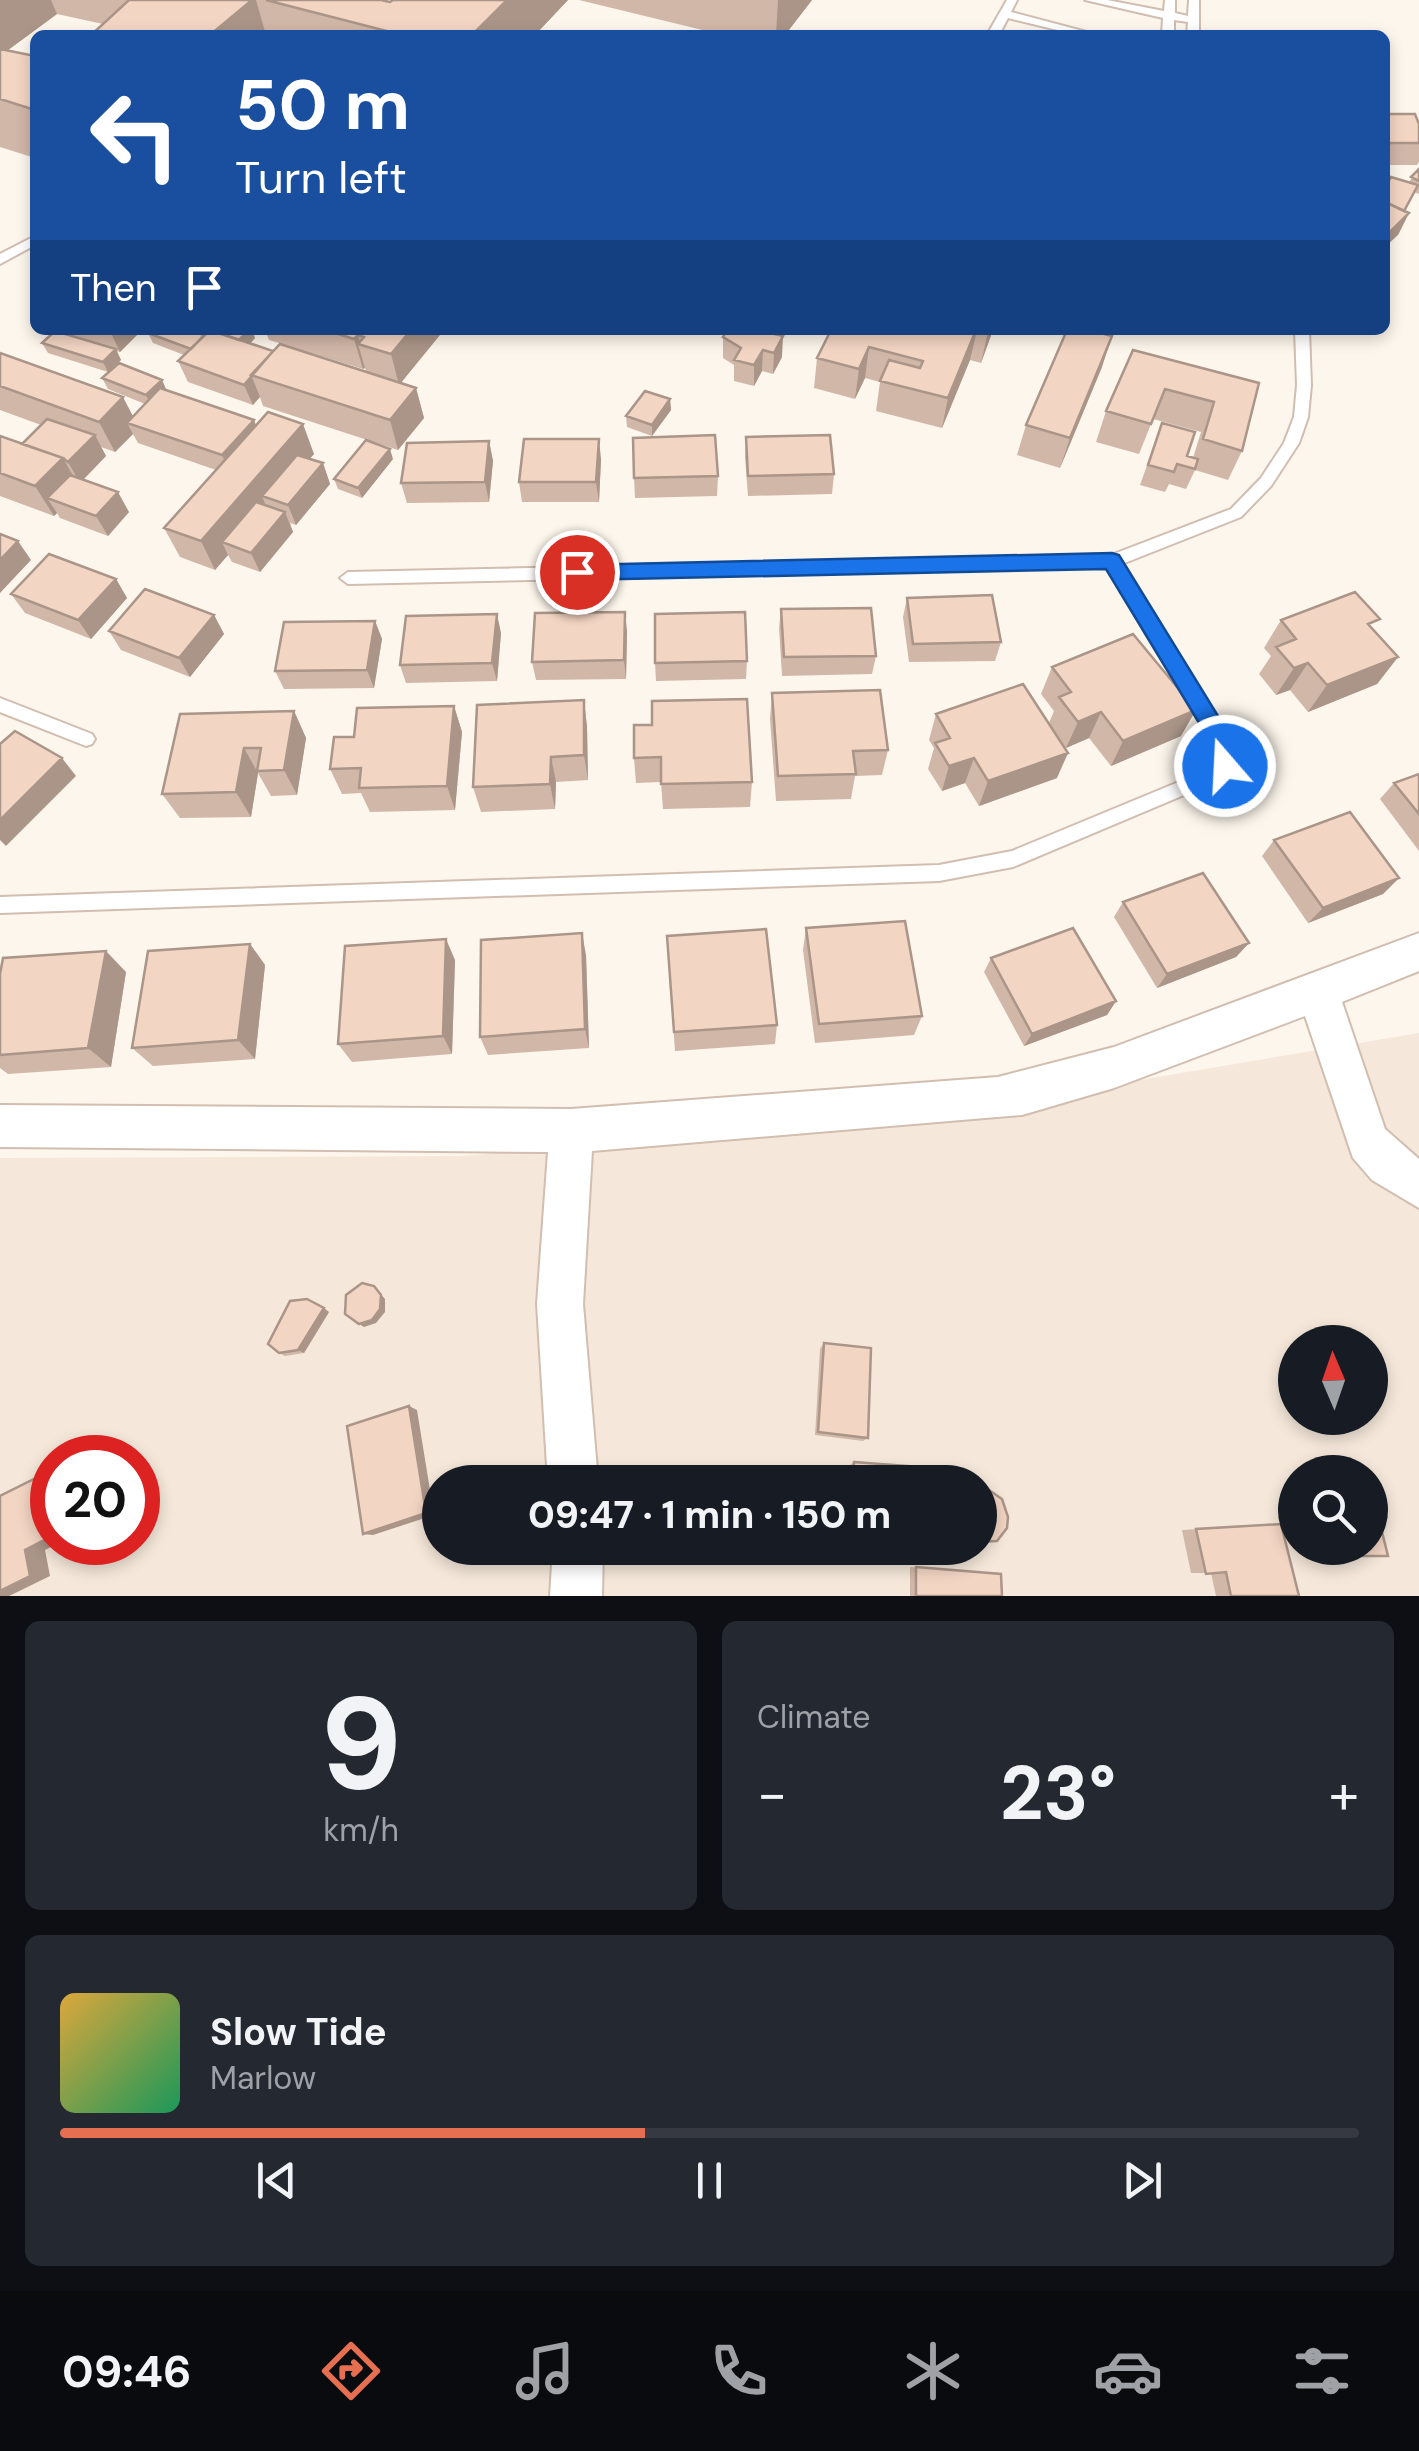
<!DOCTYPE html>
<meta charset="utf-8">
<style>
:root{--surface:#171b24;--page:#242831;--text:#f1f3f6;--muted:#9ea1a6;--line:#363941;--accent:#e76f51}
body{margin:0;font-family:"DM Sans",sans-serif;background:var(--page);color:var(--text);height:100vh;display:flex;flex-direction:column;font-size:38px;white-space:nowrap}
*{box-sizing:border-box;margin:0}
p{font-size:32px;color:var(--muted)}
.icon{flex:none;width:55px;height:55px;fill:none;stroke:currentColor;stroke-width:2;stroke-linecap:round;stroke-linejoin:round}
.map{position:relative;height:1596px;overflow:hidden}
.drawer{display:flex;flex-direction:column;gap:25px;padding:25px;background:#0d0f14;flex:1}
.drawer>*{flex:none}
.guide{position:absolute;left:30px;top:30px;width:1360px;height:305px;border-radius:15px;box-shadow:0 5px 15px #0003;background:#1a4fa0;color:#fff;overflow:hidden}
.needle{width:65px;rotate:358deg}
.fabs{position:absolute;left:1278px;top:1325px;display:grid;gap:20px}
.fabs a{display:grid;place-items:center;width:110px;height:110px;border-radius:50%;background:var(--surface);box-shadow:0 5px 15px #0003;font-size:50px}
.speed{position:absolute;left:30px;top:1435px;display:flex;gap:20px;font-size:50px;font-weight:700;text-align:center}
.speed>*{display:grid;place-content:center;width:130px;height:130px;border-radius:50%;background:var(--surface);box-shadow:0 5px 15px #0003;line-height:1}
.speed .limit{border:15px solid #d22;background:#fff;color:#111}
.pin{position:absolute;display:grid;place-items:center;width:85px;height:85px;color:#fff;margin:-42px;border:5px solid #fff;border-radius:50%;box-shadow:0 2px 10px #0007}
.me{position:absolute;width:110px;margin:-55px;rotate:341deg;stroke-linejoin:round;filter:drop-shadow(0 0 8px #0008)}
.turn{display:flex;align-items:center;gap:35px;height:210px;padding:0 40px;font-size:45px}
.turn .icon{width:130px;height:130px;stroke-width:2.5}
.turn b{display:block;font-size:70px;line-height:85px}
.then{display:flex;align-items:center;height:95px;padding:0 40px;background:#0003;gap:20px;font-size:38px}
.big{font-size:75px;font-weight:800;line-height:1.1}
.drawer .widget{flex:1;display:flex;flex-direction:column;justify-content:center;gap:15px;min-width:0;padding:0 35px;border-radius:15px;background:var(--page)}
.drawer .dial{align-items:center;gap:0}
.dial b{font-size:130px;line-height:1}
.song{display:flex;align-items:center;gap:30px}
.cover{width:120px;height:120px;border-radius:15px;background:linear-gradient(135deg,hsl(40 70% 55%),hsl(150 70% 35%))}
.played{height:10px;border-radius:5px;background:linear-gradient(90deg,var(--accent) 45%,var(--line) 45%)}
.keys{display:flex;justify-content:space-around;direction:ltr}
.heat{display:flex;justify-content:space-between;align-items:center;font-size:55px;direction:ltr}
.drawer .tiles{flex:1;display:grid;gap:25px;grid-template-columns:1fr 1fr}
.widget:last-child{grid-column:span 2}
.trip{position:absolute;left:422px;top:1465px;width:575px;height:100px;border-radius:50px;background:var(--surface);box-shadow:0 5px 15px #0003;font-weight:800;line-height:100px;text-align:center}
.dock{display:flex;height:160px;justify-content:space-around;align-items:center;background:#090b0e;color:var(--muted)}
.dock .icon{width:70px;height:70px}
.dock .selected{color:var(--accent)}
.dock b{font-size:45px;color:var(--text)}
.map>svg:first-child{display:block}
</style>
<div class="map">
<svg width="1419" height="1596" viewBox="0 0 1419 1596">
<rect width="100%" height="100%" fill="#fdf6ec"/>
<!-- residential -->
<path fill="#f5e8da" fill-rule="evenodd" d="M1419 1033V1596H0V1158L459 1156 866 1126ZM1295 1342H1370V1418H1295ZM52 1458H138V1542H52ZM1295 1472H1370V1548H1295ZM440 1482H980V1548H440Z"/>
<g fill="none" stroke-linecap="round" stroke-linejoin="round">
<defs>
<path id="lane" d="M1007 0H1017L1011 12 1098 35H1078L1008 18 999 35H987Z
M1085 0H1107L1164 11 1165 0H1175V13L1188 16 1189 0H1199V35H1187L1188 22 1174 20V35H1162L1163 18Z
M35 236V245L0 264V254Z
M1295 330H1309L1311 385 1308 417 1299 443 1271 486 1241 517 1122 564 1232 744 1234 760 1222 779 1013 867 939 881 0 913V897L939 865 1012 851 1210 769 1217 760 1215 746 1108 567 348 584 340 578 348 572 1111 555 1231 509 1261 478 1284 443 1294 417 1297 385Z
M0 698 92 734 95 739 92 744 86 746 0 712Z"/>
<path id="street" d="M1419 933V971L1342 1002 1385 1129 1419 1159V1208L1372 1180 1353 1158 1305 1016 1114 1088 1022 1115 592 1151 583 1304 598 1482H548L537 1304 548 1152 0 1147V1105L571 1109 998 1077 1114 1047Z
M553 1548H603L602 1596H550Z"/>
</defs>
<!-- lane casing -->
<use href="#lane" stroke="#d1beb0" stroke-width="4"/>
<!-- street casing -->
<use href="#street" stroke="#d1beb0" stroke-width="4"/>
<!-- lane -->
<use href="#lane" fill="#fff" fill-rule="evenodd"/>
<!-- street -->
<use href="#street" fill="#fff" fill-rule="evenodd"/>
</g>
<!-- wall -->
<path fill="#d1b7a8" d="M0 0H381L390 2 568 0 535 35H91L103 24 57 14 8 50 35 56V158L0 147Z
M579 0H812L785 35H723Z
M1385 114 1419 124V162L1417 165H1385Z
M1419 169V194L1414 192 1404 211 1409 213 1398 235 1409 182Z
M50 330H142L120 352 116 351 121 360 108 372 48 353 42 343 54 331Z
M265 330H444L401 383 416 388 424 418 398 450 263 406 260 397 253 405 188 382 178 361 184 355 153 343 148 333 204 335 221 334 255 338 250 344 273 351 366 372 365 368 363 369 269 340Z
M598 330H621L618 335Z
M758 330 782 357 773 374 762 371 754 386 734 381V365L723 358V337Z
M797 330H818L815 335Z
M930 330H993L981 363 970 360 942 428 876 411 880 382 865 378 855 399 814 388 817 358 928 333Z
M1015 330H1036L1034 335Z
M1133 350 1259 383 1242 451 1228 480 1195 470 1186 489 1169 484 1165 492 1140 485 1162 423 1187 456 1193 458 1201 432 1153 419 1139 454 1096 442 1106 411Z
M0 353 133 416 145 404 108 389 102 378 167 391 256 425 314 454 309 459 323 463 330 484 296 525 290 523 293 532 260 572 232 562 228 555 215 570 180 557 164 528 216 470 138 443 133 434 115 452 101 447 106 456 83 480 129 512 108 536 60 518 57 513 54 516 0 496V436L22 444 41 425 0 410Z
M1102 367 1060 468 1017 455 1026 425Z
M670 399 671 410 652 436 627 427 626 416Z
M746 437 834 474 832 494 748 496 745 457Z
M489 441 493 461 489 502 407 503 401 483Z
M393 459 362 498 338 489 334 479Z
M601 459 599 502H522L519 482Z
M718 476 717 496 635 498 634 478Z
M116 579 127 598 91 639 25 613 11 594Z
M907 598 1001 642 995 661 909 662 903 617Z
M781 609 876 656 872 674 782 676 779 628Z
M214 615 224 634 190 677 121 650 109 631Z
M1281 620 1373 629 1398 657 1377 684 1308 712 1290 690 1276 695 1259 674 1271 656 1264 648Z
M375 621 382 639 374 688 284 689 275 671Z
M627 631 626 679 536 680 532 662Z
M501 633 497 681 406 683 400 665Z
M747 661 746 679 656 681 655 663Z
M1052 667 1181 736 1111 766 1089 738 1066 748 1052 728 1057 778 979 806 965 783 942 791 928 769 934 748 929 740 936 714 1049 723 1054 711 1041 694Z
M772 693 888 750 882 775 855 776 851 799 776 801 770 719Z
M584 700 587 727 588 780 556 782 555 809 481 812 473 787Z
M454 706 462 732 455 810 370 812 361 793 342 794 330 769 354 737Z
M294 711 306 738 297 795 271 796 258 773 251 817 180 818 162 794Z
M634 725 752 782 750 807 663 809 661 782 636 783 634 758Z
M1419 774V851L1380 799 1394 783Z
M1274 840 1399 878 1383 894 1308 923 1262 856Z
M1123 902 1249 943 1236 957 1157 988 1114 917Z
M806 928 922 1016 914 1035 815 1043 803 950Z
M667 936 777 1025 775 1044 675 1051Z
M250 944 265 965 255 1059 153 1066 132 1048Z
M586 955 589 1048 488 1055 480 1037Z
M991 958 1116 1001 1107 1015 1024 1046 984 972Z
M455 960 452 1054 352 1062 338 1044Z
M126 972 111 1067 8 1074 0 1068V1055Z
M329 1312 304 1353 285 1356 279 1353Z
M824 1343 868 1438 863 1441 815 1435 820 1349Z
M854 1462 920 1482H849L850 1465Z
M1281 1524 1299 1596H1216L1211 1573H1191L1182 1530Z
M1341 1548H1370L1388 1556H1343Z
M910 1567 1001 1574 1002 1596H910Z"/>
<!-- shaded-wall -->
<path fill="#aa9588" d="M0 0H51L57 14 0 56Z
M252 0H256L266 35H210Z
M507 0H568L535 35H472Z
M778 0H812L785 35H776Z
M1409 213 1398 235 1385 247V237Z
M111 330H142L120 352 110 331Z
M249 330H252L255 338 241 353 237 342Z
M411 330H444L399 385 391 354Z
M977 330 970 360 942 428 948 398Z
M989 330H993L981 363 988 332Z
M358 335 361 345 358 344 365 368 363 369 354 339Z
M783 336 782 357 773 374 774 353Z
M1112 336 1102 367 1060 468 1070 438Z
M869 347 865 378 855 399 859 369Z
M116 349 121 360 108 372 103 362Z
M763 350 762 371 754 386V365Z
M252 377 260 397 253 405 244 385Z
M162 380 167 391 151 406 146 395Z
M416 388 424 418 398 450 390 420Z
M123 397 138 426 127 423 133 434 115 452 99 422Z
M670 399 671 410 652 436V425Z
M254 420 262 440 231 476 222 455Z
M303 424 314 454 274 500 262 496 267 509 222 542 228 555 215 570 201 541Z
M95 435 106 456 80 483 68 462Z
M599 439 601 459 599 502 596 482Z
M489 441 493 461 489 502 485 482Z
M390 449 393 459 362 498 358 488Z
M63 458 80 488 47 498 57 513 54 516 35 486Z
M323 463 330 484 296 525 288 505Z
M118 492 129 512 108 536 96 516Z
M285 512 293 532 260 572 251 553Z
M18 541 31 560 0 593V560Z
M116 579 127 598 91 639 78 620Z
M625 612 627 631 626 679 624 660Z
M497 614 501 633 497 681 492 663Z
M214 615 224 634 190 677 179 658Z
M375 621 382 639 374 688 367 670Z
M1398 657 1377 684 1308 712 1327 685Z
M1308 663 1290 690 1276 695 1294 668Z
M584 700 587 727 588 780 584 755Z
M454 706 462 732 455 810 447 786Z
M1196 710 1181 736 1111 766 1123 741Z
M294 711 306 738 297 795 284 770Z
M1101 712 1089 738 1066 748 1078 722Z
M244 748 258 773 251 817 236 792Z
M1068 753 1057 778 979 806 988 781Z
M551 757 556 782 555 809 550 784Z
M62 758 76 776 6 846 0 840V820Z
M974 758 965 783 942 791 949 766Z
M1399 878 1383 894 1308 923 1323 908Z
M582 933 586 955 589 1048 585 1029Z
M446 939 455 960 452 1054 443 1036Z
M1249 943 1236 957 1157 988 1167 974Z
M250 944 265 965 255 1059 238 1040Z
M106 951 126 972 111 1067 88 1048Z
M1116 1001 1107 1015 1024 1046 1032 1034Z
M374 1286 385 1299V1312L376 1323 364 1327 359 1324Z
M324 1308 329 1312 304 1353 298 1350Z
M409 1406 417 1410 434 1515 373 1535 363 1534Z
M52 1536V1542H61L45 1550 50 1576 9 1596H0V1591L25 1550Z"/>
<!-- building -->
<path fill="#f3d5c3" stroke="#aa9588" stroke-width="2.5" d="M129 0H252L210 35H91Z
M266 0H381L390 2 393 0H507L472 35H402Z
M0 49 35 56V110L0 99Z
M1385 114H1415L1419 124V143H1385Z
M1419 169V181L1411 177Z
M1391 177 1418 185 1404 211 1385 202V188Z
M1385 202 1409 213 1385 237Z
M151 330H190L204 335 191 349 148 333Z
M210 330 273 351 244 385 178 361Z
M225 330H249L239 340 221 334Z
M326 330H411L391 354 358 344 364 337 358 335 354 339Z
M727 330H758L783 336 774 353 763 350 754 365 734 360 741 348 723 337Z
M831 330H915L928 333 930 330H976L948 398 880 381 889 360 920 368 923 361 869 347 859 369 817 358Z
M1067 330H1089L1112 336 1070 438 1026 425Z
M55 331 116 349 103 362 42 343Z
M280 344 416 388 390 420 251 375Z
M1133 350 1259 383 1242 451 1203 439 1214 402 1165 389 1151 424 1106 411Z
M0 353 123 397 99 422 0 386Z
M119 363 162 380 146 395 102 378Z
M160 388 254 420 222 455 127 423Z
M645 391 670 399 652 425 626 416Z
M268 412 303 424 201 541 164 528Z
M47 419 95 435 68 462 63 458 22 444Z
M1162 423 1195 432 1187 456 1198 459 1195 469 1177 464 1174 472 1148 465Z
M715 435 718 476 634 478 633 438Z
M830 435 834 474 748 476 746 437Z
M0 436 63 458 35 486 0 473Z
M524 439H599L596 482H519Z
M366 440 390 449 358 488 334 479Z
M489 441 485 482 401 483 407 443Z
M297 455 323 463 288 505 262 496Z
M70 475 118 492 96 516 47 498Z
M256 502 285 512 251 553 222 542Z
M0 534 18 541 0 560Z
M49 554 116 579 78 620 11 594Z
M145 589 214 615 179 658 109 631Z
M1355 592 1380 619 1368 624 1398 657 1327 685 1308 663 1294 668 1276 647 1296 639 1281 620Z
M992 595 1001 642 913 644 907 598Z
M871 608 876 656 784 657 781 609Z
M625 612 624 660 532 662 535 613Z
M745 612 747 661 655 663V614Z
M497 614 492 663 400 665 406 616Z
M375 621 367 670 275 671 284 622Z
M1133 634 1196 710 1123 741 1101 712 1078 722 1059 697 1071 692 1052 667Z
M1023 684 1068 753 988 781 974 758 949 766 935 743 950 738 936 714Z
M880 690 888 750 853 751 856 774 778 776 772 693Z
M747 699 752 782 661 784V757L634 758V725H652V701Z
M584 700V755L551 757 550 784 473 787 477 705Z
M454 706 447 786 359 788 361 768 330 769 334 737H354L357 708Z
M294 711 284 770 257 771 261 748H244L236 792 162 794 180 714Z
M15 731 62 758 0 820V744Z
M1419 774V814L1394 783Z
M1350 812 1399 878 1323 908 1274 840Z
M1203 873 1249 943 1167 974 1123 902Z
M905 921 922 1016 819 1024 806 928Z
M1073 928 1116 1001 1032 1034 991 958Z
M766 929 777 1025 674 1032 667 936Z
M582 933 585 1029 480 1037 481 940Z
M446 939 443 1036 338 1044 345 946Z
M250 944 238 1040 132 1048 148 951Z
M106 951 88 1048 0 1055V974L3 958Z
M362 1283 374 1286 381 1295 380 1309 372 1320 359 1324 345 1314 346 1295Z
M307 1299 324 1308 298 1350 279 1353 268 1344 290 1301Z
M1343 1335 1345 1342H1305L1304 1338Z
M824 1343 871 1348 868 1438 818 1432Z
M409 1406 426 1513 363 1534 347 1426Z
M854 1462 920 1467V1482H853Z
M52 1470V1536L25 1550 30 1576 0 1591V1496Z
M1370 1484 1388 1556H1353L1351 1548H1370Z
M980 1488H986L1002 1499 1008 1517 1007 1528 997 1541 980 1542Z
M1281 1524 1299 1596H1231L1226 1572 1206 1574 1196 1529Z
M916 1567 1001 1574 1002 1596H916Z"/>
<!-- route -->
<path fill="#1a73e8" stroke="#114b97" stroke-width="2.5" d="M1112 553 1119 555 1231 737 1239 755 1233 773H1217L1213 746 1106 569 577 580 567 572 577 565Z"/>
</svg>
<div class="fabs">
<a><svg class="needle" viewBox="-14 -14 28 28"><path d="M0-13l5 13h-10z" fill="#e53935"/><path d="M0 13l5-13h-10z" fill="#9ea1a6"/></svg></a>
<a><svg class="icon" aria-label="search" viewBox="0 0 24 24"><circle cx="10" cy="10" r="6"/><path d="M15 15l6 6"/></svg></a>
</div>
<div class="speed"><div class="limit">20</div></div>
<div class="pin" style="left:577px;top:572px;background:#d93025"><svg class="icon" aria-label="arrive" viewBox="0 0 24 24"><path d="M6 21V4h12l-3 4 3 4H6"/></svg></div>
<svg class="me" style="left:1225px;top:766px" viewBox="-20 -20 40 40"><circle r="17" fill="#1a73e8" stroke="#fff" stroke-width="3"/><path d="M0-11L8 9 0 5-8 9z" fill="#fff"/></svg>
<div class="trip">09:47 · 1 min · 150 m</div>
<div class="guide">
<div class="turn"><svg class="icon" aria-label="left" viewBox="0 0 24 24"><path d="M17 20v-9H6M10 6l-5 5 5 5"/></svg><div><b>50 m</b>Turn left</div></div>
<div class="then">Then<svg class="icon" aria-label="arrive" viewBox="0 0 24 24"><path d="M6 21V4h12l-3 4 3 4H6"/></svg></div>
</div>
</div>
<section class="drawer">
<div class="tiles">
<div class="widget dial"><b>9</b><p>km/h</p></div>
<div class="widget"><p>Climate</p>
<div class="heat"><a>−</a><b class="big">23°</b><a>+</a></div>
</div>
<div class="widget">
<div class="song"><i class="cover"></i><div><b>Slow Tide</b><p>Marlow</p></div></div>
<div class="played"></div>
<div class="keys"><svg class="icon" aria-label="previous" viewBox="0 0 24 24"><path d="M18 5L8 12l10 7zM5 5v14"/></svg><svg class="icon" aria-label="pause" viewBox="0 0 24 24"><path d="M8 5v14M16 5v14"/></svg><svg class="icon" aria-label="next" viewBox="0 0 24 24"><path d="M6 5l10 7-10 7zM19 5v14"/></svg></div>
</div>
</div>
</section>
<nav class="dock">
<b>09:46</b>
<svg class="icon selected" aria-label="directions" viewBox="0 0 24 24"><path d="M12 3l9 9-9 9-9-9zM9 14v-3h6M13 9l2 2-2 2"/></svg>
<svg class="icon" aria-label="music" viewBox="0 0 24 24"><path d="M9 18V5l10-2v13"/><circle cx="6" cy="18" r="3"/><circle cx="16" cy="16" r="3"/></svg>
<svg class="icon" aria-label="phone" viewBox="0 0 24 24"><path d="M5 4h4l2 5-3 2q2 4 5 5l2-3 5 2v4C11 20 4 13 5 4z"/></svg>
<svg class="icon" aria-label="climate" viewBox="0 0 24 24"><path d="M12 3v18M4 7l16 10M4 17L20 7"/></svg>
<svg class="icon" aria-label="car" viewBox="0 0 24 24"><path d="M5 17H2v-5l4-1 3-4h7l3 4 3 1v5h-3M9 17h6M6 11h13"/><circle cx="7" cy="17" r="2"/><circle cx="17" cy="17" r="2"/></svg>
<svg class="icon" aria-label="filters" viewBox="0 0 24 24"><path d="M4 7h16M4 17h16"/><circle cx="9" cy="7" r="2"/><circle cx="15" cy="17" r="2"/></svg>
</nav>
